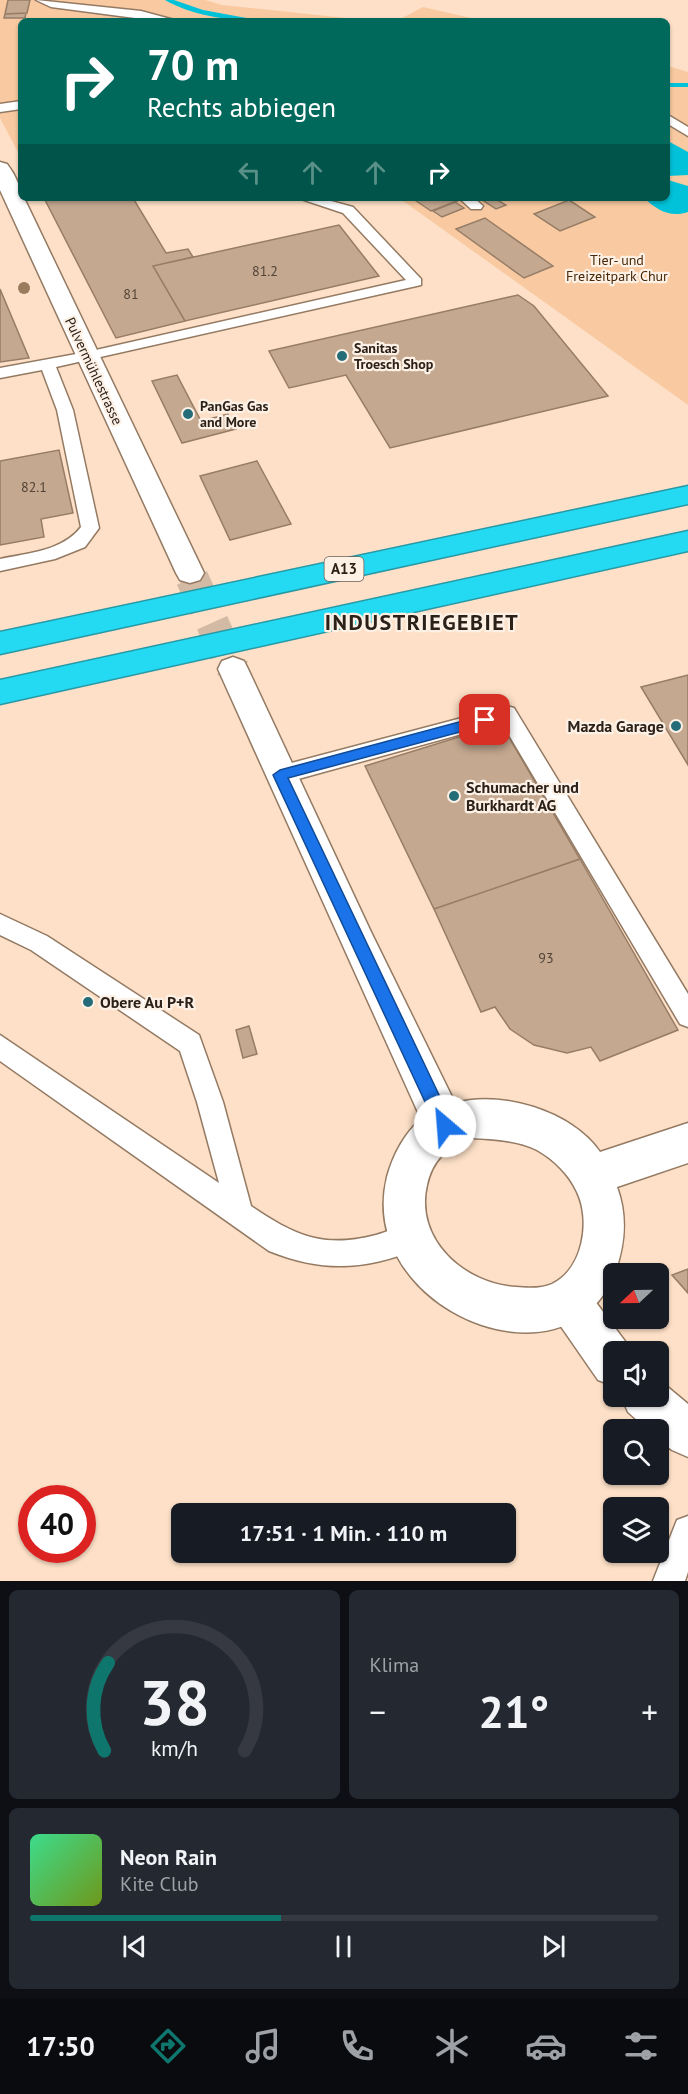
<!DOCTYPE html>
<html lang="de">
<meta charset="utf-8">
<style>
:root{--surface:#171b24;--page:#242831;--text:#f1f3f6;--muted:#9ea1a6;--line:#363941;--accent:#0f766e}
body{margin:0;font-family:"PT Sans",sans-serif;background:var(--page);color:var(--text);height:100vh;display:flex;flex-direction:column;font-size:22px;white-space:nowrap}
*{box-sizing:border-box;margin:0}
p{font-size:20px;color:var(--muted)}
.icon{flex:none;width:33px;height:33px;fill:none;stroke:currentColor;stroke-width:2;stroke-linecap:round;stroke-linejoin:round}
.map{position:relative;height:1581px;overflow:hidden}
.side{display:flex;flex-direction:column;gap:9px;padding:9px;background:#0d0f14;flex:1}
.side>*{flex:none}
.top-card{position:absolute;left:18px;top:18px;width:652px;height:183px;border-radius:9px;box-shadow:0 2px 4px #0004;background:#00695c;color:#fff;overflow:hidden}
.needle{width:39px;rotate:248deg}
.tools{position:absolute;left:603px;top:1263px;display:grid;gap:12px}
.tools a{display:grid;place-items:center;width:66px;height:66px;border-radius:9px;background:var(--surface);box-shadow:0 2px 4px #0004;font-size:30px}
.speed{position:absolute;left:18px;top:1485px;display:flex;gap:12px;font-size:30px;font-weight:700;text-align:center}
.speed>*{display:grid;place-content:center;width:78px;height:78px;border-radius:50%;background:var(--surface);box-shadow:0 2px 4px #0004;line-height:1}
.speed .limit{border:9px solid #d22;background:#fff;color:#111}
.pin{position:absolute;display:grid;place-items:center;width:51px;height:51px;color:#fff;margin:-26px;border-radius:12px;box-shadow:0 3px 9px #0006}
.me{position:absolute;width:66px;margin:-33px;rotate:333deg;stroke-linejoin:round;filter:drop-shadow(0 0 4px #0008)}
.turn{display:flex;align-items:center;gap:21px;height:126px;padding:0 30px;font-size:27px}
.turn .icon{width:78px;height:78px;stroke-width:2.5}
.turn b{display:block;font-size:42px;line-height:51px}
.lanes{display:flex;align-items:center;height:57px;padding:0 30px;background:#0003;justify-content:center;gap:30px;direction:ltr}
.lanes .off{opacity:.35}
.big{font-size:45px;font-weight:700;line-height:1.1}
.side .tile{flex:1;display:flex;flex-direction:column;justify-content:center;gap:9px;min-width:0;padding:0 21px;border-radius:9px;background:var(--page)}
.side .dial{align-items:center;gap:0}
.dial svg{height:156px;overflow:visible;fill:none;stroke:var(--line);stroke-width:7;stroke-linecap:round;text-anchor:middle}
.dial text{fill:var(--text);stroke:none}
.song{display:flex;align-items:center;gap:18px}
.cover{width:72px;height:72px;border-radius:9px;background:linear-gradient(135deg,hsl(150 70% 55%),hsl(80 70% 35%))}
.played{height:6px;border-radius:3px;background:linear-gradient(90deg,var(--accent) 40%,var(--line) 40%)}
.keys{display:flex;justify-content:space-around;direction:ltr}
.heat{display:flex;justify-content:space-between;align-items:center;font-size:33px;direction:ltr}
.side .tiles{flex:1;display:grid;gap:9px;grid-template-columns:1fr 1fr}
.tile:last-child{grid-column:span 2}
.trip{position:absolute;left:171px;top:1503px;width:345px;height:60px;border-radius:9px;background:var(--surface);box-shadow:0 2px 4px #0004;font-weight:700;line-height:60px;text-align:center}
.dock{display:flex;height:96px;justify-content:space-around;align-items:center;background:#090b0e;color:var(--muted)}
.dock .icon{width:42px;height:42px}
.dock .active{color:var(--accent)}
.dock b{font-size:27px;color:var(--text)}
.map>svg:first-child{display:block}
</style>
<div class="map">
<svg width="688" height="1581" viewBox="0 0 688 1581">
<rect width="100%" height="100%" fill="#fde0c7"/>
<!-- green -->
<path fill="#f9caa1" d="M0 0H205L222 5 374 21H21V158L0 118Z
M423 7 484 21H397Z
M668 66 688 72V405L399 198H668Z"/>
<!-- water -->
<path fill="#01c2d8" d="M668 141 688 152V175L668 176Z
M668 180 688 186V212C670 218 657 210 644 198H668Z"/>
<g fill="none" stroke-linecap="round" stroke-linejoin="round">
<!-- stream -->
<path fill="#01c2d8" fill-rule="evenodd" d="M165 0H174L203 10 263 21C232 21 192 16 165 0Z
M668 83H688V87H668Z"/>
</g>
<!-- building -->
<path fill="#c4a890" stroke="#977d66" stroke-width="1.5" d="M8 0H30L27 13 5 14Z
M26 13 25 18H4L5 14Z
M44 198H133L166 253 188 249 193 257 153 266 185 321 116 338Z
M412 198H452L457 201 431 211Z
M479 198H494L506 205 496 209Z
M569 200 595 217 560 231 534 214Z
M455 202 464 208 442 217 433 211Z
M485 218 553 266 524 278 456 229Z
M339 225 379 276 185 321 153 266Z
M0 289 29 358 0 362Z
M518 295 534 306 608 396 390 448 346 375 289 388 269 351Z
M177 375 201 421 228 414 236 429 182 443 152 381Z
M59 450 73 513 41 519 44 537 0 545V461Z
M257 461 291 524 230 540 200 476Z
M688 675V765L641 687Z
M488 728 505 733 510 739 580 859 434 909 365 766Z
M580 859 678 1030 600 1061 591 1047 567 1053 534 1045 510 1029 495 1007 481 1012 434 909Z
M249 1026 257 1054 243 1058 236 1030Z
M688 1269V1293L672 1275Z"/>
<g fill="none" stroke-linecap="round" stroke-linejoin="round">
<!-- secondary-tunnel-far1 -->
<path stroke="#d3baa4" stroke-width="25" stroke-dasharray="25 13" stroke-linecap="butt" d="M190 573 193 580"/>
<!-- secondary-tunnel -->
<path stroke="#d3baa4" stroke-width="33" stroke-dasharray="33 16" stroke-linecap="butt" d="M192 578 233 669"/>
<defs>
<path id="lane" d="M36 0 141 11 178 21H158L51 7Z
M21 101V109L0 112V104Z
M668 115 688 127V136L668 124Z
M298 198H320L353 207 421 279V285L56 367 73 410 99 528 85 547 55 559 0 571V559C28 553 63 551 81 527L57 410 42 370 0 378V368L87 352 406 280 343 213Z
M459 198H474L483 206 481 209H471Z
M507 706 514 708 688 994V1027L680 1024 502 723 280 784 273 781 270 775 273 769 280 766Z
M0 914 47 936 199 1035 223 1102 251 1206C294 1235 322 1249 376 1235 391 1231 405 1222 420 1228L423 1238 420 1248C366 1270 324 1273 269 1251L0 1061V1035L219 1183 197 1102 180 1051 31 950 0 935Z
M688 1516V1572L685 1581H653L677 1520Z"/>
<path id="street" d="M568 1278 583 1285 630 1348 631 1352H614V1386L598 1380 553 1315 546 1300 553 1285Z
M658 1379 688 1404V1457L672 1450 658 1439V1430H648L628 1412 621 1396H658Z"/>
<path id="secondary" d="M0 162 7 164C14 173 21 186 21 198H24L204 573 200 580 190 583 180 580 176 573 0 190Z
M233 657 244 661 248 669 371 932 455 1103C501 1090 572 1111 600 1152L688 1123V1163L617 1187C628 1217 625 1246 614 1275 565 1396 355 1308 387 1177 393 1155 404 1134 421 1119L218 669 222 661ZM470 1138C491 1139 517 1140 537 1150 553 1159 569 1174 577 1192 591 1221 583 1269 552 1284 541 1289 527 1288 516 1287 465 1284 414 1240 427 1185 432 1161 447 1146 470 1138Z"/>
<path id="highway" d="M688 486V504L0 654V632Z
M688 531V551L0 704V680Z"/>
</defs>
<!-- lane casing -->
<use href="#lane" stroke="#947a63" stroke-width="3"/>
<!-- street casing -->
<use href="#street" stroke="#947a63" stroke-width="3"/>
<!-- secondary casing -->
<use href="#secondary" stroke="#947a63" stroke-width="3"/>
<!-- highway casing -->
<use href="#highway" stroke="#2799a6" stroke-width="3"/>
<!-- lane -->
<use href="#lane" fill="#fff" fill-rule="evenodd"/>
<!-- street -->
<use href="#street" fill="#fff" fill-rule="evenodd"/>
<!-- secondary -->
<use href="#secondary" fill="#fff" fill-rule="evenodd"/>
<!-- highway -->
<use href="#highway" fill="#24daf2" fill-rule="evenodd"/>
</g>
<!-- trees -->
<circle fill="#997b5e" cx="24" cy="288" r="6"/>
<!-- route -->
<path fill="#1a73e8" stroke="#114b97" stroke-width="1.5" d="M485 715 490 716V724L288 778 451 1120 453 1126 451 1132 445 1134 439 1132 273 775 280 770Z"/>
<!-- markers -->
<g fill="#246d78" stroke="#fdf1e6" stroke-width="2">
<circle cx="342" cy="356" r="6"/>
<circle cx="188" cy="414" r="6"/>
<circle cx="676" cy="726" r="6"/>
<circle cx="454" cy="796" r="6"/>
<circle cx="88" cy="1002" r="6"/>
</g>
<g text-anchor="middle" stroke-width="4.5" stroke-linejoin="round" paint-order="stroke">
<!-- far-park labels -->
<g font-size="14" fill="#472808" stroke="#fdf1e6">
<text x="617" y="265">Tier- und<tspan x="617" dy="16">Freizeitpark Chur</tspan></text>
</g>
<!-- number labels -->
<g font-size="14" fill="#524336">
<text x="265" y="276">81.2</text>
<text x="131" y="299">81</text>
<text x="34" y="492">82.1</text>
<text x="546" y="963">93</text>
</g>
<!-- far-poi labels -->
<g font-size="14" font-weight="bold" fill="#2c2118" stroke="#fdf1e6" text-anchor="start">
<text x="354" y="353">Sanitas<tspan x="354" dy="16">Troesch Shop</tspan></text>
<text x="200" y="411">PanGas Gas<tspan x="200" dy="16">and More</tspan></text>
</g>
<!-- far-street labels -->
<g font-size="14" fill="#2c2118" stroke="#fdf1e6">
<text transform="translate(94 371) rotate(65)" y="5">Pulvermühlestrasse</text>
</g>
<!-- shield labels -->
<rect fill="#fdf1e6" stroke="#6b5f56" stroke-width="1.5" x="324.5" y="557" width="39" height="24" rx="4.5"/>
<g font-size="15" font-weight="bold" fill="#2c2118">
<text x="344" y="574">A13</text>
</g>
<!-- poi labels -->
<g font-size="16" font-weight="bold" fill="#2c2118" stroke="#fdf1e6" text-anchor="start">
<text x="664" y="732" text-anchor="end">Mazda Garage</text>
<text x="466" y="793">Schumacher und<tspan x="466" dy="18">Burkhardt AG</tspan></text>
<text x="100" y="1008">Obere Au P+R</text>
</g>
<!-- district labels -->
<g font-size="22" font-weight="bold" letter-spacing="1.5" fill="#2c2118" stroke="#fdf1e6">
<text x="422" y="630">INDUSTRIEGEBIET</text>
</g>
</g>
</svg>
<div class="tools">
<a><svg class="needle" viewBox="-14 -14 28 28"><path d="M0-13l5 13h-10z" fill="#e53935"/><path d="M0 13l5-13h-10z" fill="#9ea1a6"/></svg></a>
<a><svg class="icon" aria-label="sound" viewBox="0 0 24 24"><path d="M4 9h4l5-4v14l-5-4H4zM17 9q2 3 0 6"/></svg></a>
<a><svg class="icon" aria-label="search" viewBox="0 0 24 24"><circle cx="10" cy="10" r="6"/><path d="M15 15l6 6"/></svg></a>
<a><svg class="icon" aria-label="layers" viewBox="0 0 24 24"><path d="M12 4l9 5-9 5-9-5zM3 14l9 5 9-5"/></svg></a>
</div>
<div class="speed"><div class="limit">40</div></div>
<div class="pin" style="left:485px;top:720px;background:#d93025"><svg class="icon" aria-label="arrive" viewBox="0 0 24 24"><path d="M6 21V4h12l-3 4 3 4H6"/></svg></div>
<svg class="me" style="left:445px;top:1126px" viewBox="-20 -20 40 40"><circle r="19" fill="#fff"/><path d="M0-13L10 11 0 6-10 11z" fill="#1a73e8"/></svg>
<div class="trip">17:51 · 1 Min. · 110 m</div>
<div class="top-card">
<div class="turn"><svg class="icon" aria-label="right" viewBox="0 0 24 24"><path d="M7 20v-9h11M14 6l5 5-5 5"/></svg><div><b>70 m</b>Rechts abbiegen</div></div>
<div class="lanes"><svg class="icon off" aria-label="left" viewBox="0 0 24 24"><path d="M17 20v-9H6M10 6l-5 5 5 5"/></svg><svg class="icon off" aria-label="ahead" viewBox="0 0 24 24"><path d="M12 20V5M6 11l6-6 6 6"/></svg><svg class="icon off" aria-label="ahead" viewBox="0 0 24 24"><path d="M12 20V5M6 11l6-6 6 6"/></svg><svg class="icon" aria-label="right" viewBox="0 0 24 24"><path d="M7 20v-9h11M14 6l5 5-5 5"/></svg></div>
</div>
</div>
<section class="side">
<div class="tiles">
<div class="tile dial"><svg viewBox="0 0 100 80">
<path d="M14 69A42 42 0 1 1 86 69"/>
<path d="M14 69A42 42 0 0 1 16 24" stroke="#0f766e"/>
<text x="50" y="56" font-size="32" font-weight="700">38</text>
<text x="50" y="72" font-size="11">km/h</text>
</svg></div>
<div class="tile"><p>Klima</p>
<div class="heat"><a>−</a><b class="big">21°</b><a>+</a></div>
</div>
<div class="tile">
<div class="song"><i class="cover"></i><div><b>Neon Rain</b><p>Kite Club</p></div></div>
<div class="played"></div>
<div class="keys"><svg class="icon" aria-label="previous" viewBox="0 0 24 24"><path d="M18 5L8 12l10 7zM5 5v14"/></svg><svg class="icon" aria-label="pause" viewBox="0 0 24 24"><path d="M8 5v14M16 5v14"/></svg><svg class="icon" aria-label="next" viewBox="0 0 24 24"><path d="M6 5l10 7-10 7zM19 5v14"/></svg></div>
</div>
</div>
</section>
<nav class="dock">
<b>17:50</b>
<svg class="icon active" aria-label="directions" viewBox="0 0 24 24"><path d="M12 3l9 9-9 9-9-9zM9 14v-3h6M13 9l2 2-2 2"/></svg>
<svg class="icon" aria-label="music" viewBox="0 0 24 24"><path d="M9 18V5l10-2v13"/><circle cx="6" cy="18" r="3"/><circle cx="16" cy="16" r="3"/></svg>
<svg class="icon" aria-label="phone" viewBox="0 0 24 24"><path d="M5 4h4l2 5-3 2q2 4 5 5l2-3 5 2v4C11 20 4 13 5 4z"/></svg>
<svg class="icon" aria-label="climate" viewBox="0 0 24 24"><path d="M12 3v18M4 7l16 10M4 17L20 7"/></svg>
<svg class="icon" aria-label="car" viewBox="0 0 24 24"><path d="M5 17H2v-5l4-1 3-4h7l3 4 3 1v5h-3M9 17h6M6 11h13"/><circle cx="7" cy="17" r="2"/><circle cx="17" cy="17" r="2"/></svg>
<svg class="icon" aria-label="filters" viewBox="0 0 24 24"><path d="M4 7h16M4 17h16"/><circle cx="9" cy="7" r="2"/><circle cx="15" cy="17" r="2"/></svg>
</nav>
